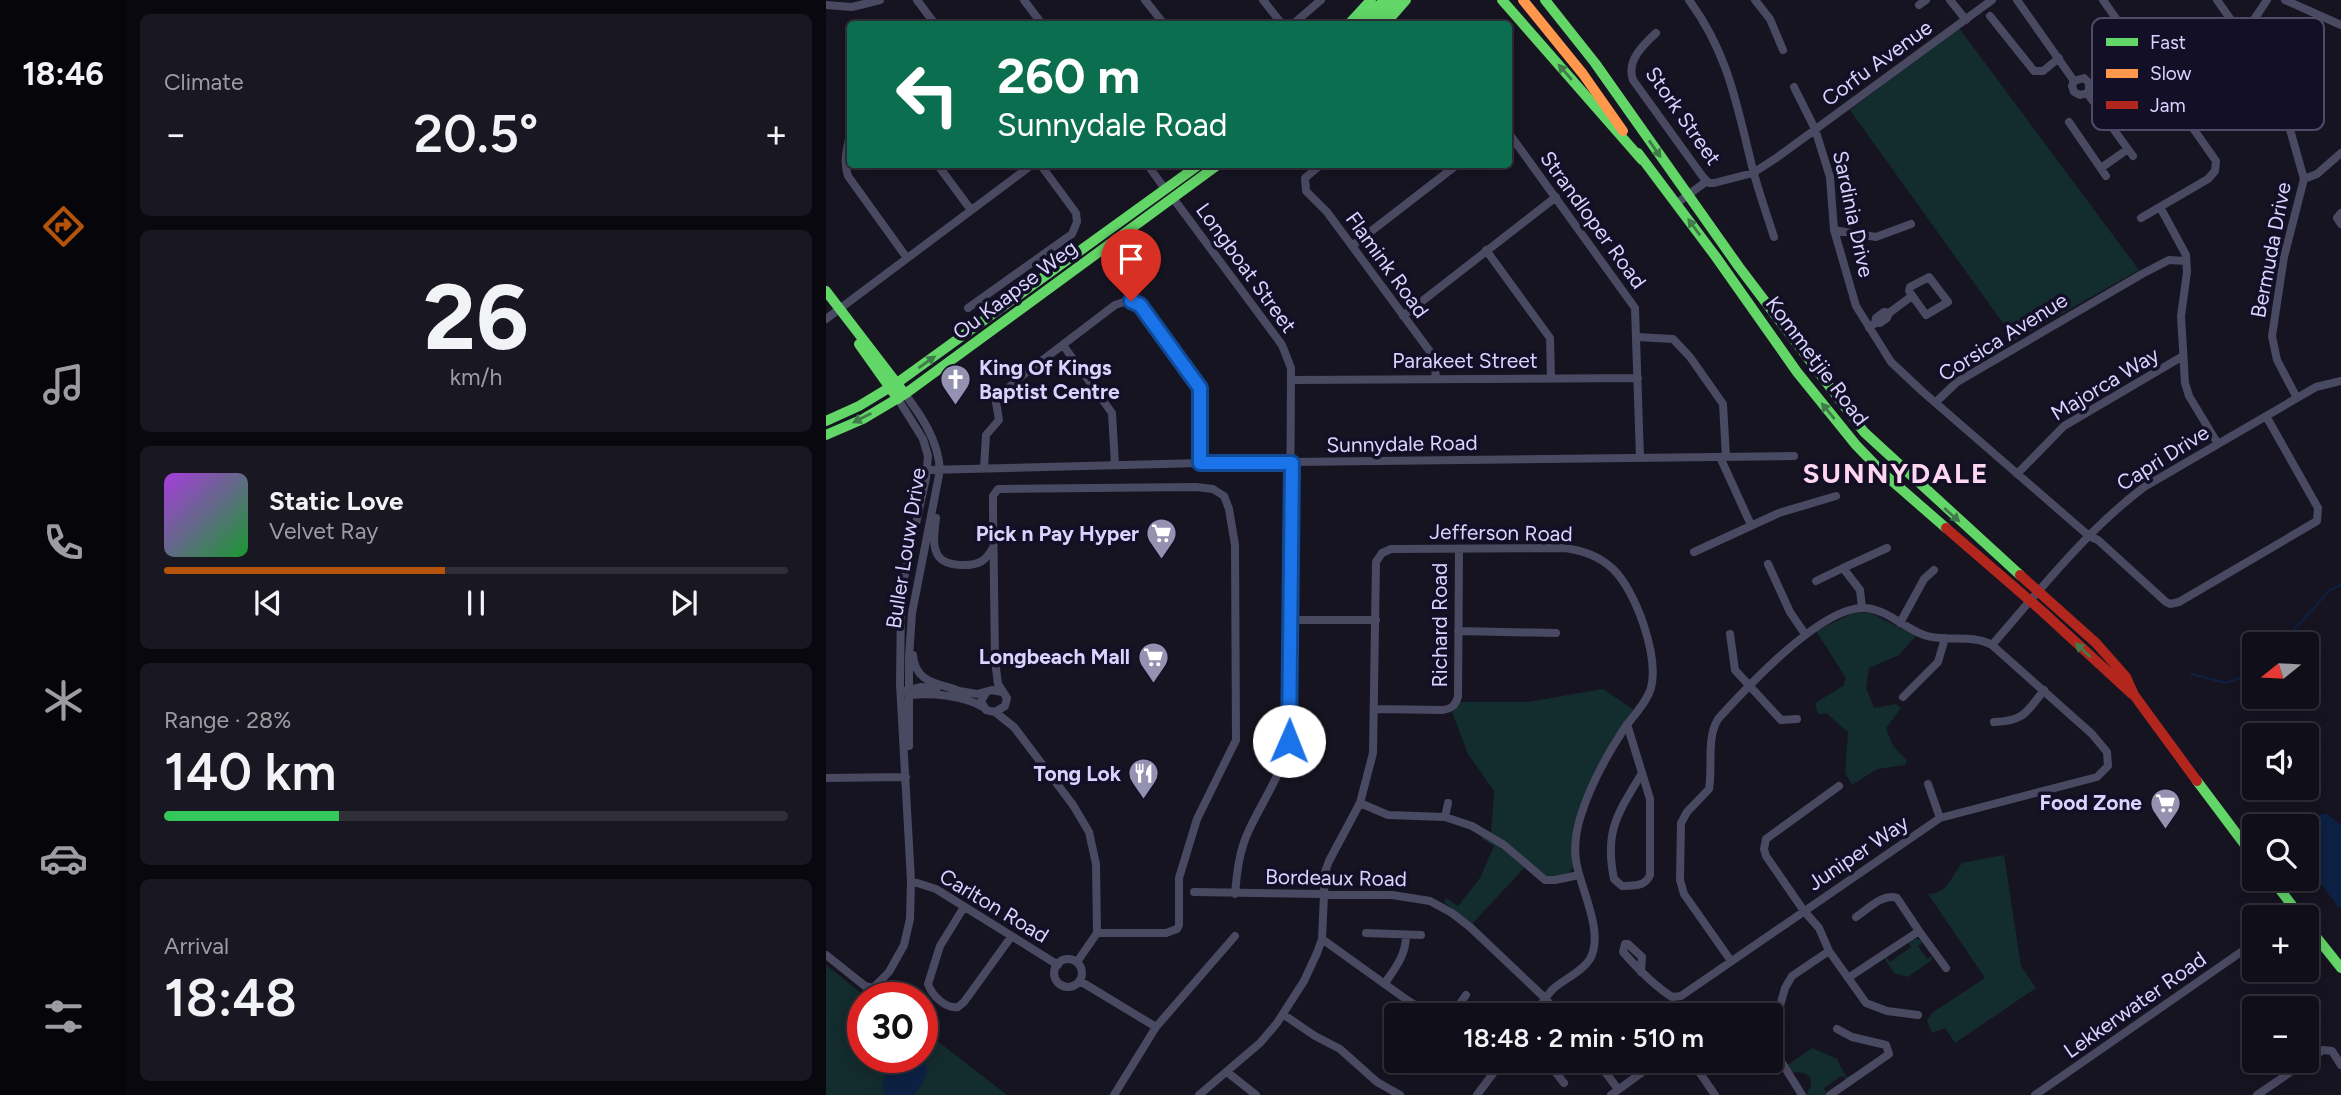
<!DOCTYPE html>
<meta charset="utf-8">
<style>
:root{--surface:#100f19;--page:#191822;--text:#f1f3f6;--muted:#9c9ca2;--line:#302f38;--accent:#b45309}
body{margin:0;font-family:Figtree,sans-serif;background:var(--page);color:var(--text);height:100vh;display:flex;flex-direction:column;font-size:26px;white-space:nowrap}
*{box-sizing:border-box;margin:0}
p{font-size:23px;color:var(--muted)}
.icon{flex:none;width:38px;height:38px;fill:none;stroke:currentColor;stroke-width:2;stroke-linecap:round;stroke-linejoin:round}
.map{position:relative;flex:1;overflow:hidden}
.sheet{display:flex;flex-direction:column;gap:14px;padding:14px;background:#09080e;width:700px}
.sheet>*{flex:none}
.hud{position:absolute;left:21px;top:21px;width:665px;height:147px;border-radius:7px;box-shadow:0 4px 18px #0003,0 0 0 2px var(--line);background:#0b6e4f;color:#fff;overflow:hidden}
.needle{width:46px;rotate:252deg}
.fabs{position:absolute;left:1416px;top:632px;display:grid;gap:14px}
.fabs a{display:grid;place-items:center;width:77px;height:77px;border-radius:7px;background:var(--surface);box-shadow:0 4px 18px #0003,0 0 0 2px var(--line);font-size:35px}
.speed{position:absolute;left:21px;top:982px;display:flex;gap:14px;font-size:35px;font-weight:700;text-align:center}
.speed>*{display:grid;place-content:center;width:91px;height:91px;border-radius:50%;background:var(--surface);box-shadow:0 4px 18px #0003,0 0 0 2px var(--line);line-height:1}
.speed .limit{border:10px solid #d22;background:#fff;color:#111}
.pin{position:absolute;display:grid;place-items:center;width:60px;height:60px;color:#fff;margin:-72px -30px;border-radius:50% 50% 50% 0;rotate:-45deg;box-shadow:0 0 7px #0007}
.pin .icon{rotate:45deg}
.me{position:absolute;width:77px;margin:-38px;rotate:1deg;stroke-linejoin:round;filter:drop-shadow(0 0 5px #0008)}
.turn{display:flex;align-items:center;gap:24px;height:147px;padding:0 35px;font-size:32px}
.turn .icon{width:91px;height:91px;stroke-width:2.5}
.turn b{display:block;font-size:49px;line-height:60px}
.big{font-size:52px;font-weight:600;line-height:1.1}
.sheet .tile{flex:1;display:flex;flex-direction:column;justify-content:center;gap:10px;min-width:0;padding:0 24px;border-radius:10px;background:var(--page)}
.sheet .dial{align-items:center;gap:0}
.dial b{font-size:91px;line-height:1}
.song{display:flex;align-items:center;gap:21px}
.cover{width:84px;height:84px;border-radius:10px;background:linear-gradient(135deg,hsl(280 70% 55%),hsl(130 70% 35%))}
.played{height:7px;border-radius:4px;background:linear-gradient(90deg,var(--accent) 45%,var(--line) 45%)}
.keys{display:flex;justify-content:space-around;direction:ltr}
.heat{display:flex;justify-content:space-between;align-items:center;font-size:38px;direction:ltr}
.charge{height:10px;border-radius:5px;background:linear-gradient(90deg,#34c759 28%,var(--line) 0)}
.trip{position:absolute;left:558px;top:1003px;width:399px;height:70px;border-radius:7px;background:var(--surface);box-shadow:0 4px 18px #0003,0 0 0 2px var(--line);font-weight:600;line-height:70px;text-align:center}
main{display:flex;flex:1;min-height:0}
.tabs{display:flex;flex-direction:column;width:126px;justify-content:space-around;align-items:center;background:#06060a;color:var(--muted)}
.tabs .icon{width:49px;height:49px}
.tabs .current{color:var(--accent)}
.tabs b{font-size:32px;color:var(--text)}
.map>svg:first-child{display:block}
</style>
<main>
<nav class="tabs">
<b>18:46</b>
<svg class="icon current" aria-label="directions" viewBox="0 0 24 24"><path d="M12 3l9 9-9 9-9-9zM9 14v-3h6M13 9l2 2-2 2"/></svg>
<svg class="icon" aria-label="music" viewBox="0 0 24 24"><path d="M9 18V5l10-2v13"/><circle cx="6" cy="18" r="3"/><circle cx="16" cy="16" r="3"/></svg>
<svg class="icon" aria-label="phone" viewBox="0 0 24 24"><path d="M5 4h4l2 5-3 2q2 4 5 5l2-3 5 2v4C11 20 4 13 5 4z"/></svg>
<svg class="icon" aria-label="climate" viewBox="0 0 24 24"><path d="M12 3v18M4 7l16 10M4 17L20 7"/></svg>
<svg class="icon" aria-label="car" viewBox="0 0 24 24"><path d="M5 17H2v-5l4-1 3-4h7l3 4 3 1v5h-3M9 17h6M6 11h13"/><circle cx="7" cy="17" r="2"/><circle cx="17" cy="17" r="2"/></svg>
<svg class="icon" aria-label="filters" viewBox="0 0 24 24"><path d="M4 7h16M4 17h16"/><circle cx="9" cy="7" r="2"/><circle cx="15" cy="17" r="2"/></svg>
</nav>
<section class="sheet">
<div class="tile"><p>Climate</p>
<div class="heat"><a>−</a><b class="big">20.5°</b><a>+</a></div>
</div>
<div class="tile dial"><b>26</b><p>km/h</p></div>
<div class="tile">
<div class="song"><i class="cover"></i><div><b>Static Love</b><p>Velvet Ray</p></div></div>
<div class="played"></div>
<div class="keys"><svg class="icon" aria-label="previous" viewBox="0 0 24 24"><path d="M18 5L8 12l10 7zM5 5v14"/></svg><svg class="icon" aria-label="pause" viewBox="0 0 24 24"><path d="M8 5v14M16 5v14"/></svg><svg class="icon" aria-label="next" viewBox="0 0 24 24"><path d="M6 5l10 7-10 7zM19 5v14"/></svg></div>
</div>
<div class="tile"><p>Range · 28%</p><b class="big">140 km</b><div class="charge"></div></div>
<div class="tile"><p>Arrival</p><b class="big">18:48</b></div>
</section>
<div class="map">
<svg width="1515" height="1095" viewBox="0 0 1515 1095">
<rect width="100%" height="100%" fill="#161421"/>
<!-- green -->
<path fill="#132c2d" d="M1133 28 1313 270 1189 340 1024 110Z
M1029 612 1045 613 1090 636 1073 655 1043 668 1040 688 1048 708 1070 704 1075 708 1060 728 1067 746 1081 760 1079 765 1051 769 1026 785 1019 773 1022 732 1000 713 992 714 989 703 1017 686 1020 678 990 631Z
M777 689 808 710 789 736 746 846 747 868 743 873 729 877H719L665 834 668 791 642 754 626 712 634 702H701Z
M657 836 681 852 698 868 646 924 618 902 620 898 632 906 654 878 668 846 656 839Z
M1178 855 1195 966 1210 988 1129 1043 1119 1028 1106 1033 1101 1021 1106 1013 1159 978 1102 894C1121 894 1125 877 1136 863Z
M1090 938 1097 942 1092 946 1101 959 1106 956V960L1082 977 1068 973 1058 958 1060 957 1064 962 1085 947 1082 941Z
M0 965 40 997 37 998V1057H96V1029L181 1095H0Z
M986 1048 1011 1059 1020 1077 1025 1075 1026 1077 1020 1080 1017 1076H1015L998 1088 1001 1094 1000 1095H980L985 1086 984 1077 978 1073 966 1072 960 1066Z"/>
<!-- water -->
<path fill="#0d2144" d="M1500 813 1515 825V906L1512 907C1488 871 1471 864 1488 817Z
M70 1057H96C107 1072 97 1082 88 1095H59C53 1081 62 1069 70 1057Z"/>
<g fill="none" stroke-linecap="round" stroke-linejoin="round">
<!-- stream -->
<path stroke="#0d2144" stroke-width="2" d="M1455 644 1504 590 1515 585
M1365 674 1400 683 1428 673"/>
<!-- street -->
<path stroke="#4a4962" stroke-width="8" d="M91 0 109 24
M198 0 216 24
M319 0 338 24
M437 0 456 24
M863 0C903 54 911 107 927 170 933 193 941 215 948 237
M929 0 944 19 957 50
M1124 0 1140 20
M1191 0 1248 81
M1277 0 1390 161 1389 171 1382 179 1315 218
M1391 0 1452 87 1478 179 1458 257 1446 336 1451 360 1471 398
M1459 0 1515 25
M0 5 26 7 54 0
M1093 5 1100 0
M1164 16 1208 71H1217L1233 58
M467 24 495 0
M1414 32 1427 21 1441 0
M830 33C817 45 800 61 807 80L877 177 883 183H888L927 173 953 156 1166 0
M1248 81 1258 78 1263 83V89
M1248 81 1246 86 1248 92 1254 95 1261 93
M968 87 989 129 1004 177 1008 230 1030 306 1065 362 1097 392 1263 536 1272 540 1340 602 1344 604 1353 602 1491 521 1492 508 1440 416
M1264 87 1274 82 1314 54
M1261 93 1307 156
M1243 122 1280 176
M682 132 809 308 814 458
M24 134C21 149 17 161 22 176L81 258
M111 164 145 210
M321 164 339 189
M496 164 479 178 480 191 501 212 608 357 610 379
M1275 168 1302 149
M1478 179 1491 174 1515 153
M347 198 456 345 465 368 463 741C456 774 437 800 423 830 413 851 411 872 409 894
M851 203 881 181
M1334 207 1360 255 1361 272 1355 316 1359 383 1363 396 1392 444
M1515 213 1511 218 1515 224
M1008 230 1050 237 1085 224
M526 246 632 164
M660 250 724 338 725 378
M1103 277 1122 302 1100 315 1083 291 1084 287Z
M142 308 246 234 251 222 250 213 214 164
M577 316 730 197
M0 319 207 164
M1049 323H1054L1061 318 1063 313
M1043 328 1049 323 1050 318 1058 312 1063 313 1086 296
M811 337 847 339 864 357 897 404 900 457
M237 345 286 413 289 465
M465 380 812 378
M79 394C96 417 112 440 114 470L86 613 83 657V746
M1110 402 1131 382 1316 274 1343 260 1360 261
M894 457 925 525
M158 468 160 435 173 420 170 402 171 398 197 375 289 305 301 301 314 305 374 388 375 463
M101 470 375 463 968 456
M1191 474 1238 426 1357 356
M110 518C109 530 105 546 113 557 121 567 146 567 156 561 161 558 164 553 167 548
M868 552 953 513 1010 496
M942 564 964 612 979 634
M1017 568 1061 548
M990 581 1017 568 1034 590 1036 608
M464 620H550
M1074 623 1098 579 1108 570
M632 631 730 633
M904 634 909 670 955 720 971 719
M1166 645C1214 590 1260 531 1318 487L1490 387 1515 381
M87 655C89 682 110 683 131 690
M127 690 151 694 166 690 176 692
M79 691 94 687 111 688
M160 693 155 701 160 710 169 712 179 706 181 698 172 684 169 660 167 510V496L172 489 370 487 387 489 398 496 403 509 409 545 410 740 371 819 353 878V925L351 929 340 933H271
M84 695C107 693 136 695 157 707
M1077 697 1112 662 1119 638
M549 709 616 710C625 709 629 706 632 697L633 549
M169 712 188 727 247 805 263 832 270 864 271 933 251 962
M1168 722C1198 721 1200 713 1218 690
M801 724 824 799V875C819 887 808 885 796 886L788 879C778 831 792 813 816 773
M0 778 80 777
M1102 784 1114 818
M1013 786 940 839 938 849 940 856 978 911 993 928 1003 951 1040 1003 1061 1011 1092 1015
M534 803 562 815 619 817 646 826 678 845 719 880H729L753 875
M619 817 622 803
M85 881 110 889 232 965
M368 892 566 895 604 901 626 913 644 927 720 999 733 1015
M138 907 114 946 102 984C106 996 120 1009 132 1007L138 1002 185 937
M1030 917C1042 909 1057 893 1071 898L1093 931
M540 933 595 935
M496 939 581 1000 605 1015
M0 955 39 986 47 988 63 972 78 945 84 919 85 881 74 684 75 604 77 583 100 478 102 456 97 439 72 399
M228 973a14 14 0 1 1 28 0a14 14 0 1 1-28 0Z
M815 972 816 957 802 944H799L797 952C812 969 827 985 846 997L855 996 1114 818 1271 777 1282 766 1281 752 1266 734 1166 645C1144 633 1120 643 1098 635 1078 628 1060 609 1039 608 996 605 920 688 892 719 880 739 887 766 883 789L861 812 855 823 854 880 858 894 905 961
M1022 978 1093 931 1120 968
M254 981 330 1027
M559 983C570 967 580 955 580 935
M898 1009 928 1015
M458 1015 489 1036 514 1049 551 1082 574 1095
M626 1015 640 995
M720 1060 738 1083
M770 1060 792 1089
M865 1060 889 1095
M401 1072 430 1095
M288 1095 330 1027 409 936
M373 1095 434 1043 451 1023 478 981 491 953 496 939 499 872 503 861 534 803 547 753 550 562 556 553 565 549 739 548C758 551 773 556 787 569 810 591 833 656 825 688 820 704 805 718 796 732 779 758 763 789 754 818 750 832 748 847 750 861 754 888 779 932 764 959 756 972 738 979 727 989 720 996 714 1007 708 1015
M651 1095 677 1060
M785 1095 833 1060
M976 1095 948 1050 950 1020 959 988 966 976 1003 951
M1004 1095 1063 1054 1060 1045 1026 1037 1011 1029
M1209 1095 1428 943
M1431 1095 1497 1050 1506 1051 1515 1065"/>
<!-- fast -->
<path stroke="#63d668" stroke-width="10" d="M676 0 816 160
M719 0 769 63 913 267 1038 432 1194 575
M523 24 545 0
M536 24 558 0
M548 24 569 0
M559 24 580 0
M812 153 890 257 971 372 1030 445 1058 474 1120 528
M0 291 79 394
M33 344 72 399
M0 421 33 406 71 383 374 164
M0 435 37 419 79 394 393 164
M1371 781 1428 857
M1445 878 1475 917
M1480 924 1515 968"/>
<!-- slow -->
<path stroke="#ff974d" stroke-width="10" d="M697 0 757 74 797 131"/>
<!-- jam -->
<path stroke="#b3261e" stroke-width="10" d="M1120 528 1217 612 1306 694
M1194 575 1270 643 1300 677 1308 695 1371 781"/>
</g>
<!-- one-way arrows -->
<defs><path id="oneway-solid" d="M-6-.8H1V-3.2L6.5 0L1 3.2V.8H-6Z" transform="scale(1.75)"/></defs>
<g fill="#3f7c4a">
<use href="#oneway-solid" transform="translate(739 72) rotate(-131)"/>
<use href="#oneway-solid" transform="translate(829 149) rotate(55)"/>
<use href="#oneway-solid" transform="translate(868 227) rotate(-126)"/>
<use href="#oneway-solid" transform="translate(101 362) rotate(-35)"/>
<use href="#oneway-solid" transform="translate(1002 411) rotate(-129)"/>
<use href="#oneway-solid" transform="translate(36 418) rotate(153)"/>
<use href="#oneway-solid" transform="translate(1126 515) rotate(42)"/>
<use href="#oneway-solid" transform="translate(1257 650) rotate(-137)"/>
</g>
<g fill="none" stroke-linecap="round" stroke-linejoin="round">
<defs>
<path id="route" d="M305 301 314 305 374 388V463H466L463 741"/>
</defs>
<!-- route casing -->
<use href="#route" stroke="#114b97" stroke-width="18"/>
<!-- route -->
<use href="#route" stroke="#1a73e8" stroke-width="12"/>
</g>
<!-- icons -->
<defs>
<symbol id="church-pin" viewBox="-11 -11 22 30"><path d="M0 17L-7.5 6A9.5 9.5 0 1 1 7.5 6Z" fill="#9591b1" stroke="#130f26"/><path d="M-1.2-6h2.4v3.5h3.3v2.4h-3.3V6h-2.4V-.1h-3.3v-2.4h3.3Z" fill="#fff"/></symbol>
<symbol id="supermarket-pin" viewBox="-11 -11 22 30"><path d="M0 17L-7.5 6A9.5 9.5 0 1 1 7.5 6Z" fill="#9591b1" stroke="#130f26"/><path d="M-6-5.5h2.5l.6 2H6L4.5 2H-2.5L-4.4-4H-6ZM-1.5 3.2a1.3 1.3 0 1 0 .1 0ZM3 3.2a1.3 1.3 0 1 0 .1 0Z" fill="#fff"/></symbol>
<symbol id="restaurant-pin" viewBox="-11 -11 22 30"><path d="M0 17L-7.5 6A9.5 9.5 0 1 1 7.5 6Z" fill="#9591b1" stroke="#130f26"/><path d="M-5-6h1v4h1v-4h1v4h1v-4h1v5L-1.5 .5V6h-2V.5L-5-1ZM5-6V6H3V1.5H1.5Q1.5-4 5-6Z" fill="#fff"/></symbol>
</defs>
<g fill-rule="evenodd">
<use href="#church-pin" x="112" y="362" width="35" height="47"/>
<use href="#supermarket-pin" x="318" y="516" width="35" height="47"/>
<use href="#supermarket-pin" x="310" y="640" width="35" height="47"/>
<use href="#restaurant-pin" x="300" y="756" width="35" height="47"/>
<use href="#supermarket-pin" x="1322" y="786" width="35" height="47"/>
</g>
<g text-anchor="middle" stroke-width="7" stroke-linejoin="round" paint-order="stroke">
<!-- street labels -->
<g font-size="21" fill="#d9d4ff" stroke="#130f26">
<text transform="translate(1051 63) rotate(-36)" y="7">Corfu Avenue</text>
<text transform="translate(857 116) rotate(55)" y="7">Stork Street</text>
<text transform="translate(1027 214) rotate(78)" y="7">Sardinia Drive</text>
<text transform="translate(767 220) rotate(54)" y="7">Strandloper Road</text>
<text transform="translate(1445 250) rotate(-79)" y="7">Bermuda Drive</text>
<text transform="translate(561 265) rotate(54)" y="7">Flamink Road</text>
<text transform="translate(420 268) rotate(54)" y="7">Longboat Street</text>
<text transform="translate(189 290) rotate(-37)" y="7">Ou Kaapse Weg</text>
<text transform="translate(1177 337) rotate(-32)" y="7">Corsica Avenue</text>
<text x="639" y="368">Parakeet Street</text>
<text transform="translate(991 361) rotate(53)" y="7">Kommetjie Road</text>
<text transform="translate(1279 384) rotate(-31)" y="7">Majorca Way</text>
<text transform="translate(576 444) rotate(-1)" y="7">Sunnydale Road</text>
<text transform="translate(1337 458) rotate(-32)" y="7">Capri Drive</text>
<text transform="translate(675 533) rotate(1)" y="7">Jefferson Road</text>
<text transform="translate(80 548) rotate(-81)" y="7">Buller Louw Drive</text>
<text transform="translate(614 625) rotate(-90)" y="7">Richard Road</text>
<text transform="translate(1032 853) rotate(-34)" y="7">Juniper Way</text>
<text transform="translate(510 878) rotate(1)" y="7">Bordeaux Road</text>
<text transform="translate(168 906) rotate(31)" y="7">Carlton Road</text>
<text transform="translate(1309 1005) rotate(-35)" y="7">Lekkerwater Road</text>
</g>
<!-- poi labels -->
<g font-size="21" font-weight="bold" fill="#d9d4ff" stroke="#130f26" text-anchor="end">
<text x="153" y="375" text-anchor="start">King Of Kings<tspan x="153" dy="24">Baptist Centre</tspan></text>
<text x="313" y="541">Pick n Pay Hyper</text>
<text x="304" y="664">Longbeach Mall</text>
<text x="295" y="781">Tong Lok</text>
<text x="1316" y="810">Food Zone</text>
</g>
<!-- district labels -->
<g font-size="28" font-weight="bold" letter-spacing="2" fill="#ffd6f0" stroke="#130f26">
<text x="1070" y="483">SUNNYDALE</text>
</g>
</g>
<!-- legend -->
<rect x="1266" y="18" width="232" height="112" rx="10" fill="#130f26" stroke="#4e4a67" stroke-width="2"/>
<rect x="1280" y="38" width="32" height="8" fill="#63d668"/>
<rect x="1280" y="69" width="32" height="9" fill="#ff974d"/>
<rect x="1280" y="101" width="32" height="8" fill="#b3261e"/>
<g font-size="19" fill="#d9d4ff">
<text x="1324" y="49">Fast</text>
<text x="1324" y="80">Slow</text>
<text x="1324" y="112">Jam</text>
</g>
</svg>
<div class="fabs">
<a><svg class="needle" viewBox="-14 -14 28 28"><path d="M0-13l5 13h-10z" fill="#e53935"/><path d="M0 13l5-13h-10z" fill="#9c9ca2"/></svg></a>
<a><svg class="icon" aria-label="sound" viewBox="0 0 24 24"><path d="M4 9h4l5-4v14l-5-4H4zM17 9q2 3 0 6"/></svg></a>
<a><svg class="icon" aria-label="search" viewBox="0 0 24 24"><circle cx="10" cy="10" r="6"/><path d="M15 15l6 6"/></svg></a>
<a>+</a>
<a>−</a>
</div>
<div class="speed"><div class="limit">30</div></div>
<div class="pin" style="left:305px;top:301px;background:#d93025"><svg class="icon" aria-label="arrive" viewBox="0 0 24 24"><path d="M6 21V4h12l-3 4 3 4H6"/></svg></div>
<svg class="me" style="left:463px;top:741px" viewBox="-20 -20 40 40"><circle r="19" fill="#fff"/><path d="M0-13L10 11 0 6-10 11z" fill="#1a73e8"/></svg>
<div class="trip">18:48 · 2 min · 510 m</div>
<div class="hud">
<div class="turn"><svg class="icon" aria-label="left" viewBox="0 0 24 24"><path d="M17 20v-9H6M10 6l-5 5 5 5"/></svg><div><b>260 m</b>Sunnydale Road</div></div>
</div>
</div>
</main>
